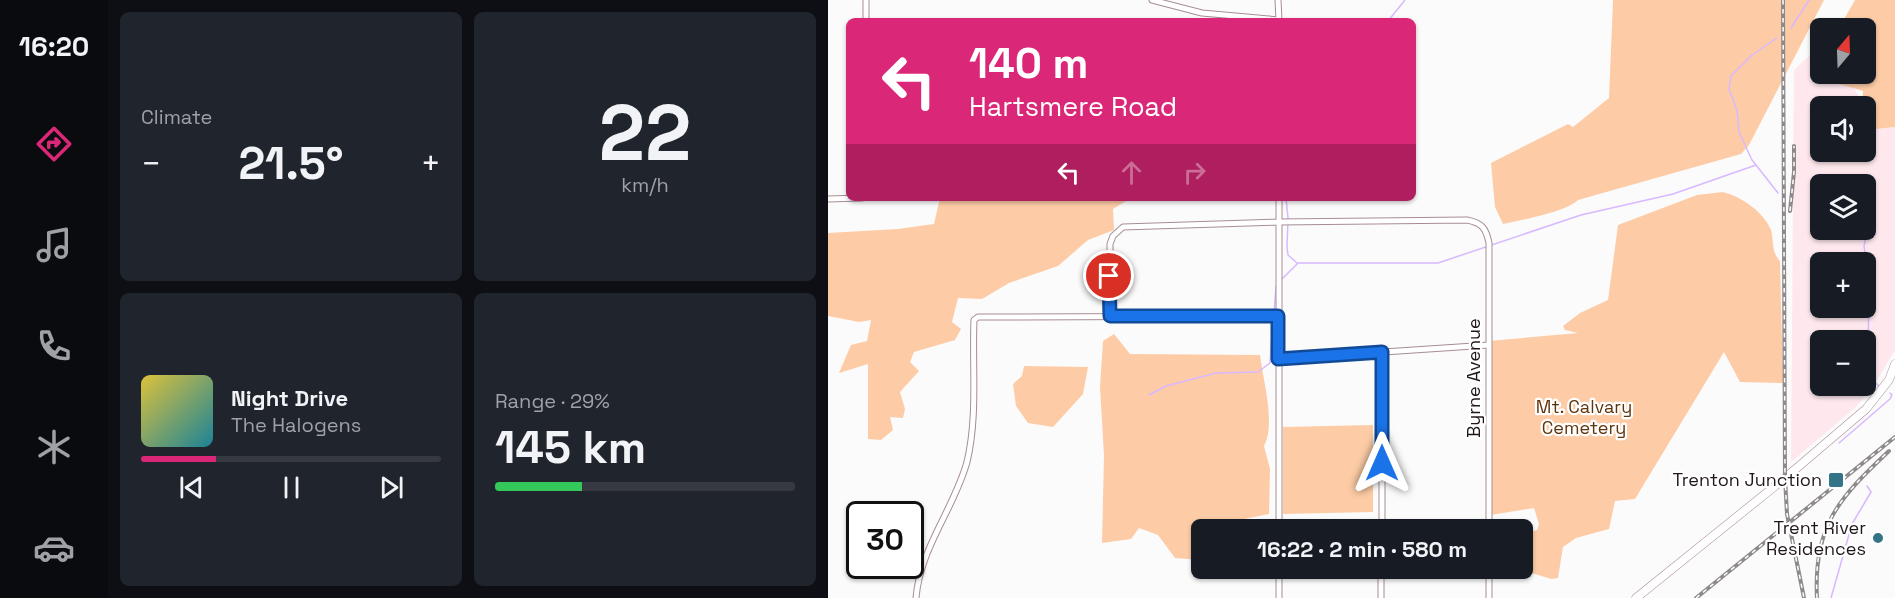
<!DOCTYPE html>
<meta charset="utf-8">
<style>
:root{--surface:#171b24;--page:#20242c;--text:#f1f3f6;--muted:#9ea1a6;--line:#363941;--accent:#db2777}
body{margin:0;font-family:"Space Grotesk",sans-serif;background:var(--page);color:var(--text);height:100vh;display:flex;flex-direction:column;font-size:22px;white-space:nowrap}
*{box-sizing:border-box;margin:0}
p{font-size:20px;color:var(--muted)}
.icon{flex:none;width:33px;height:33px;fill:none;stroke:currentColor;stroke-width:2;stroke-linecap:round;stroke-linejoin:round}
.map{position:relative;flex:1;overflow:hidden}
.side{display:flex;flex-direction:column;gap:12px;padding:12px;background:#0d0f14;width:720px}
.side>*{flex:none}
.guide{position:absolute;left:18px;top:18px;width:570px;height:183px;border-radius:9px;box-shadow:0 2px 4px #0004;background:#db2777;color:#fff;overflow:hidden}
.needle{width:39px;rotate:19deg}
.fabs{position:absolute;left:982px;top:18px;display:grid;gap:12px}
.fabs a{display:grid;place-items:center;width:66px;height:66px;border-radius:9px;background:var(--surface);box-shadow:0 2px 4px #0004;font-size:30px}
.speed{position:absolute;left:18px;top:501px;display:flex;gap:12px;font-size:30px;font-weight:700;text-align:center}
.speed>*{display:grid;place-content:center;width:78px;height:78px;border-radius:50%;background:var(--surface);box-shadow:0 2px 4px #0004;line-height:1}
.speed .limit{border:3px solid #111;border-radius:9px;background:#fff;color:#111}
.pin{position:absolute;display:grid;place-items:center;width:51px;height:51px;color:#fff;margin:-26px;border:3px solid #fff;border-radius:50%;box-shadow:0 2px 6px #0007}
.me{position:absolute;width:66px;margin:-33px;rotate:0deg;stroke-linejoin:round;filter:drop-shadow(0 0 4px #0008)}
.turn{display:flex;align-items:center;gap:21px;height:126px;padding:0 24px;font-size:27px}
.turn .icon{width:78px;height:78px;stroke-width:2.5}
.turn b{display:block;font-size:42px;line-height:51px}
.lanes{display:flex;align-items:center;height:57px;padding:0 24px;background:#0003;justify-content:center;gap:30px;direction:ltr}
.lanes .off{opacity:.35}
.big{font-size:45px;font-weight:600;line-height:1.1}
.side .card{flex:1;display:flex;flex-direction:column;justify-content:center;gap:9px;min-width:0;padding:0 21px;border-radius:9px;background:var(--page)}
.side .dial{align-items:center;gap:0}
.dial b{font-size:78px;line-height:1}
.song{display:flex;align-items:center;gap:18px}
.cover{width:72px;height:72px;border-radius:9px;background:linear-gradient(135deg,hsl(50 70% 55%),hsl(190 70% 35%))}
.played{height:6px;border-radius:3px;background:linear-gradient(90deg,var(--accent) 25%,var(--line) 25%)}
.keys{display:flex;justify-content:space-around;direction:ltr}
.heat{display:flex;justify-content:space-between;align-items:center;font-size:33px;direction:ltr}
.charge{height:9px;border-radius:4px;background:linear-gradient(90deg,#34c759 29%,var(--line) 0)}
.side .tiles{flex:1;display:grid;gap:12px;grid-template-columns:repeat(2,1fr)}
.trip{position:absolute;left:363px;top:519px;width:342px;height:60px;border-radius:9px;background:var(--surface);box-shadow:0 2px 4px #0004;font-weight:600;line-height:60px;text-align:center}
main{display:flex;flex:1;min-height:0}
.dock{display:flex;flex-direction:column;width:108px;justify-content:space-around;align-items:center;background:#090b0e;color:var(--muted)}
.dock .icon{width:42px;height:42px}
.dock .current{color:var(--accent)}
.dock b{font-size:27px;color:var(--text)}
.map>svg:first-child{display:block}
</style>
<main>
<nav class="dock">
<b>16:20</b>
<svg class="icon current" aria-label="directions" viewBox="0 0 24 24"><path d="M12 3l9 9-9 9-9-9zM9 14v-3h6M13 9l2 2-2 2"/></svg>
<svg class="icon" aria-label="music" viewBox="0 0 24 24"><path d="M9 18V5l10-2v13"/><circle cx="6" cy="18" r="3"/><circle cx="16" cy="16" r="3"/></svg>
<svg class="icon" aria-label="phone" viewBox="0 0 24 24"><path d="M5 4h4l2 5-3 2q2 4 5 5l2-3 5 2v4C11 20 4 13 5 4z"/></svg>
<svg class="icon" aria-label="climate" viewBox="0 0 24 24"><path d="M12 3v18M4 7l16 10M4 17L20 7"/></svg>
<svg class="icon" aria-label="car" viewBox="0 0 24 24"><path d="M5 17H2v-5l4-1 3-4h7l3 4 3 1v5h-3M9 17h6M6 11h13"/><circle cx="7" cy="17" r="2"/><circle cx="17" cy="17" r="2"/></svg>
</nav>
<section class="side">
<div class="tiles">
<div class="card"><p>Climate</p>
<div class="heat"><a>−</a><b class="big">21.5°</b><a>+</a></div>
</div>
<div class="card dial"><b>22</b><p>km/h</p></div>
<div class="card">
<div class="song"><i class="cover"></i><div><b>Night Drive</b><p>The Halogens</p></div></div>
<div class="played"></div>
<div class="keys"><svg class="icon" aria-label="previous" viewBox="0 0 24 24"><path d="M18 5L8 12l10 7zM5 5v14"/></svg><svg class="icon" aria-label="pause" viewBox="0 0 24 24"><path d="M8 5v14M16 5v14"/></svg><svg class="icon" aria-label="next" viewBox="0 0 24 24"><path d="M6 5l10 7-10 7zM19 5v14"/></svg></div>
</div>
<div class="card"><p>Range · 29%</p><b class="big">145 km</b><div class="charge"></div></div>
</div>
</section>
<div class="map">
<svg width="1067" height="598" viewBox="0 0 1067 598">
<rect width="100%" height="100%" fill="#fbfbfb"/>
<!-- built -->
<path fill="#fee8ed" fill-rule="evenodd" d="M993 45V74H1025L1026 88 1030 95 1034 106H993V152H1038V130L1067 127V350L1045 387 1027 408 963 462 966 70ZM993 184H1038V230H993ZM993 262H1038V308H993ZM993 340H1038V386H993Z"/>
<!-- green -->
<path fill="#fdcca6" d="M785 0H996L921 145 913 154 750 200C738 212 693 220 675 224L667 207 663 163 740 124 745 127 781 98Z
M1027 0H1067V127L1038 130V106H1034L1035 91 985 76 993 62V74H1038V28H1011Z
M895 192C912 196 936 212 943 230 946 241 943 252 952 261L955 383 912 382 896 352 807 499 787 501 781 529 748 538 735 547 730 578 723 579 691 569 694 568 695 535 709 530 711 524 706 508 663 515 661 341 750 333 737 330 735 326 752 313 780 300 790 225 869 195Z
M112 198 133 200 149 198H303L285 209 286 230 260 240 230 266 181 283 154 299 130 298 124 322 133 329 127 340 86 352 82 362 91 371 72 392 77 409 75 418 62 417 65 430 53 440 40 439V364L11 373 23 345 39 341 43 320 31 322 0 316V233L70 229 106 224Z
M286 334 302 354 432 355C435 380 448 424 436 446L442 469 441 514 406 521 405 529 374 530 373 560 347 558 330 535 311 528 303 539 274 543 276 456 272 387 275 341Z
M196 366 260 367 255 394 225 427 200 423 188 406 185 384 194 376Z
M545 425V512L455 514V427Z"/>
<g fill="none" stroke-linecap="round" stroke-linejoin="round">
<!-- stream -->
<path stroke="#d8b8ff" stroke-width="1.5" d="M560 21 577 0
M963 28 981 0
M949 38 924 55 903 76 901 89 909 110 911 132 924 160 950 193
M458 198 460 218 459 247 460 255 469 263H610L753 215 845 194 928 165
M1037 230 1039 232 1036 246 1041 279 1040 359
M453 280 469 264
M446 314 448 286
M1040 372 1041 377 1051 386
M321 395 338 386 388 373 430 372 442 363 445 319
M1011 443 1062 399 1064 395 1062 393
M1003 598 1024 524 1043 492 1039 486"/>
<defs>
<path id="street" d="M38 0V21
M324 0 374 13 451 20
M450 0 451 21
M0 199 34 198
M282 316V244L285 236 295 227 451 222 639 220C654 223 658 228 661 243V530
M450 359 661 345
M451 530V198
M554 530V352
M451 568V598
M661 568V598
M88 598C92 548 126 509 139 462 150 416 144 366 146 320L150 317H165L451 316
M553 598V568"/>
<path id="secondary" d="M808 598 957 478 1038 409 1061 380 1067 364"/>
</defs>
<!-- street casing -->
<use href="#street" stroke="#a78d93" stroke-width="7"/>
<!-- secondary casing -->
<use href="#secondary" stroke="#a78d93" stroke-width="9"/>
<!-- street -->
<use href="#street" stroke="#fff" stroke-width="5"/>
<!-- secondary -->
<use href="#secondary" stroke="#fff" stroke-width="8"/>
<defs>
<path id="rail" d="M955 0 957 478 959 514 976 598
M962 211 966 172V146
M868 598 1067 437
M989 598C985 526 1011 498 1061 451"/>
</defs>
<!-- rail casing -->
<use href="#rail" stroke="#8e898a" stroke-width="4"/>
<!-- rail -->
<use href="#rail" stroke="#fff" stroke-width="1.5" stroke-dasharray="4.5" stroke-linecap="butt"/>
</g>
<g fill="none" stroke-linecap="round" stroke-linejoin="round">
<defs>
<path id="route" d="M281 276 282 316H450V359L554 352V463"/>
</defs>
<!-- route casing -->
<use href="#route" stroke="#114b97" stroke-width="15"/>
<!-- route -->
<use href="#route" stroke="#1a73e8" stroke-width="10"/>
</g>
<!-- markers -->
<g fill="#337587" stroke="#fff" stroke-width="2">
<rect x="1000" y="472" width="16" height="16" rx="3"/>
<circle cx="1050" cy="538" r="6"/>
</g>
<g text-anchor="middle" stroke-width="4.5" stroke-linejoin="round" paint-order="stroke">
<!-- street labels -->
<g font-size="18" fill="#21171a" stroke="#fff">
<text transform="translate(646 378) rotate(-90)" y="6">Byrne Avenue</text>
</g>
<!-- park labels -->
<g font-size="18" fill="#5e350c" stroke="#fff">
<text x="756" y="413">Mt. Calvary<tspan x="756" dy="21">Cemetery</tspan></text>
</g>
<!-- poi labels -->
<g font-size="18" fill="#21171a" stroke="#fff" text-anchor="end">
<text x="994" y="486">Trenton Junction</text>
<text x="1038" y="534">Trent River<tspan x="1038" dy="21">Residences</tspan></text>
</g>
</g>
</svg>
<div class="fabs">
<a><svg class="needle" viewBox="-14 -14 28 28"><path d="M0-13l5 13h-10z" fill="#e53935"/><path d="M0 13l5-13h-10z" fill="#9ea1a6"/></svg></a>
<a><svg class="icon" aria-label="sound" viewBox="0 0 24 24"><path d="M4 9h4l5-4v14l-5-4H4zM17 9q2 3 0 6"/></svg></a>
<a><svg class="icon" aria-label="layers" viewBox="0 0 24 24"><path d="M12 4l9 5-9 5-9-5zM3 14l9 5 9-5"/></svg></a>
<a>+</a>
<a>−</a>
</div>
<div class="speed"><div class="limit">30</div></div>
<div class="pin" style="left:281px;top:276px;background:#d93025"><svg class="icon" aria-label="arrive" viewBox="0 0 24 24"><path d="M6 21V4h12l-3 4 3 4H6"/></svg></div>
<svg class="me" style="left:554px;top:463px" viewBox="-20 -20 40 40"><path d="M0-17L14 15 0 8-14 15z" fill="#1a73e8" stroke="#fff" stroke-width="4"/></svg>
<div class="trip">16:22 · 2 min · 580 m</div>
<div class="guide">
<div class="turn"><svg class="icon" aria-label="left" viewBox="0 0 24 24"><path d="M17 20v-9H6M10 6l-5 5 5 5"/></svg><div><b>140 m</b>Hartsmere Road</div></div>
<div class="lanes"><svg class="icon" aria-label="left" viewBox="0 0 24 24"><path d="M17 20v-9H6M10 6l-5 5 5 5"/></svg><svg class="icon off" aria-label="ahead" viewBox="0 0 24 24"><path d="M12 20V5M6 11l6-6 6 6"/></svg><svg class="icon off" aria-label="right" viewBox="0 0 24 24"><path d="M7 20v-9h11M14 6l5 5-5 5"/></svg></div>
</div>
</div>
</main>
